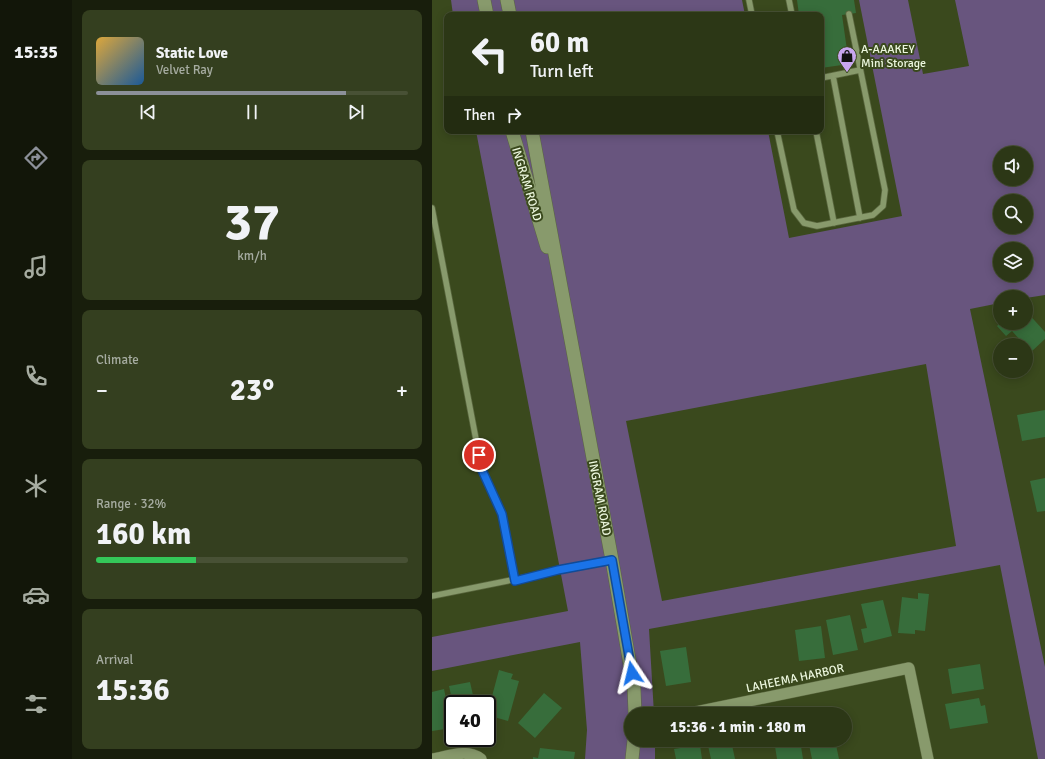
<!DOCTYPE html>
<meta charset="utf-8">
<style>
:root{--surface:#2c3716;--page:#343f1f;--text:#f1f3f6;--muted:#a6aca1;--line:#485135;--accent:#8c9099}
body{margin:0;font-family:Signika,sans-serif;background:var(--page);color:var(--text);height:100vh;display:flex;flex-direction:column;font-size:15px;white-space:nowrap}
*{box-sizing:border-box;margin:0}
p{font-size:13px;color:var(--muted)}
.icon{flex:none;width:22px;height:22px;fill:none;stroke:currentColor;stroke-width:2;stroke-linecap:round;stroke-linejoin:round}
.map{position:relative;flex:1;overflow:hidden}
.drawer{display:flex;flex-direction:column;gap:10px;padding:10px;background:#181e0c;width:360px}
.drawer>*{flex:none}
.hud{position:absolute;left:12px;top:12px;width:380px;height:122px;border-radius:8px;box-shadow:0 2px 10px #0003,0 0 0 1px var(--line);background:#2c3716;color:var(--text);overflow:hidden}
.fabs{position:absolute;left:561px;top:146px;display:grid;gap:8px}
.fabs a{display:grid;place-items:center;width:40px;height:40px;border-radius:50%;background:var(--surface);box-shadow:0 2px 10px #0003,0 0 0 1px var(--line);font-size:20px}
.speed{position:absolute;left:12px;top:695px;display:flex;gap:8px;font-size:20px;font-weight:700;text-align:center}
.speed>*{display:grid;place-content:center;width:52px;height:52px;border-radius:50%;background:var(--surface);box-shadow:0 2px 10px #0003,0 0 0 1px var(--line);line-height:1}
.speed .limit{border:2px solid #111;border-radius:6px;background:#fff;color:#111}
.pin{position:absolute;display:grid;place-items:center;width:34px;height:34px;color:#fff;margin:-17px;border:2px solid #fff;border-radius:50%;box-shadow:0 1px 4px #0007}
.me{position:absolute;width:44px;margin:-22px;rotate:350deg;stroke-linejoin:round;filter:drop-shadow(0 0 3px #0008)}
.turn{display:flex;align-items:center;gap:14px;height:84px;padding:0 20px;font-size:18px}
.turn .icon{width:52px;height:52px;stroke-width:2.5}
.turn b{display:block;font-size:28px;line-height:34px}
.then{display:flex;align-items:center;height:38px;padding:0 20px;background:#0003;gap:8px;font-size:15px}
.big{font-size:30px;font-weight:700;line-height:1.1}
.drawer .tile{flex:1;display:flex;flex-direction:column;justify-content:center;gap:6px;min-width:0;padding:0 14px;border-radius:8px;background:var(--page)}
.drawer .dial{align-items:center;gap:0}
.dial b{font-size:52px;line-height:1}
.song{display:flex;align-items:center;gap:12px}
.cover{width:48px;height:48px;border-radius:6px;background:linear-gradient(135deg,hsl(40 70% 55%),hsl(210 70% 35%))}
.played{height:4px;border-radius:2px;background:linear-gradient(90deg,var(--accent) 80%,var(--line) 80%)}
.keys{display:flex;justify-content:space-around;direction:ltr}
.heat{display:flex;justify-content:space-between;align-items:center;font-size:22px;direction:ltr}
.charge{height:6px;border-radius:3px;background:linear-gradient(90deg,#34c759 32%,var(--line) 0)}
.trip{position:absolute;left:192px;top:707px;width:228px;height:40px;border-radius:20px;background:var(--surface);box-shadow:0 2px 10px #0003,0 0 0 1px var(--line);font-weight:700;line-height:40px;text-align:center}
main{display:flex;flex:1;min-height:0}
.menu{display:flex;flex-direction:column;width:72px;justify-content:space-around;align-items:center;background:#121609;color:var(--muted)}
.menu .icon{width:28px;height:28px}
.menu .selected{color:var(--accent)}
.menu b{font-size:18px;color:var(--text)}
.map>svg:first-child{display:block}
</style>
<main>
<nav class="menu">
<b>15:35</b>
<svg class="icon selected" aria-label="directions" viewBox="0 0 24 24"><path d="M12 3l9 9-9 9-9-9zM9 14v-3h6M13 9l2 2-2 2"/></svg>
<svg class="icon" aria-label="music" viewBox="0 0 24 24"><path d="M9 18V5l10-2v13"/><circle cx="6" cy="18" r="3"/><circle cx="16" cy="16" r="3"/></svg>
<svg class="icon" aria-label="phone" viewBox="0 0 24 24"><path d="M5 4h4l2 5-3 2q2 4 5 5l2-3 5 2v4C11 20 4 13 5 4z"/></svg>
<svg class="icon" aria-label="climate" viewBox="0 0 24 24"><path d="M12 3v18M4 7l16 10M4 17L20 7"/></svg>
<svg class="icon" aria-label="car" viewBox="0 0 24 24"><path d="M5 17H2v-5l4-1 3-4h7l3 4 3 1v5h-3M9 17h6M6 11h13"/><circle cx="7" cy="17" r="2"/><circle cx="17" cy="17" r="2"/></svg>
<svg class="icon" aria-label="filters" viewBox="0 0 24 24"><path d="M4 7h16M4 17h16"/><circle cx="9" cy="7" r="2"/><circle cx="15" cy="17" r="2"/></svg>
</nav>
<section class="drawer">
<div class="tile">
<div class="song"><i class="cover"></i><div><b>Static Love</b><p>Velvet Ray</p></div></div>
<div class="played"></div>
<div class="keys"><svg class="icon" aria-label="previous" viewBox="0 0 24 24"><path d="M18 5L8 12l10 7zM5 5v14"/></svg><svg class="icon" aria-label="pause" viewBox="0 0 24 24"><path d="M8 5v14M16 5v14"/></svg><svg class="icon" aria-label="next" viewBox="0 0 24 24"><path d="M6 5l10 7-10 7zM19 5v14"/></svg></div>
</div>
<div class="tile dial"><b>37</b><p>km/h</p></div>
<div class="tile"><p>Climate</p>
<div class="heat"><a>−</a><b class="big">23°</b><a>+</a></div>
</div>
<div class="tile"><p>Range · 32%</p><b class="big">160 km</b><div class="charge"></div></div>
<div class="tile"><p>Arrival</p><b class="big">15:36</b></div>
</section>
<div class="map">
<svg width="613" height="759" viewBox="0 0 613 759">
<rect width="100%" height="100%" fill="#3a491d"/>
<!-- green -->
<path fill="#68557e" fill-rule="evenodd" d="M19 0H310L313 15H21Z
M427 0H476L491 74 537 66 523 0H613V295L594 298V297H568V303L538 309 613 667V759H606L568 565 217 629 222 714H199V740H223V759H153L155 730 148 642 0 671V637L136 611 44 131H336L357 238 470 216ZM568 153H594V179H568ZM568 201H594V227H568ZM568 249H594V275H568ZM494 364 524 546 230 601 194 421Z"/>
<!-- building -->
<path fill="#376d3b" d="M365 0H422L424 13 410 15 417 64 389 68V15H367Z
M594 311 613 332V339L599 352 580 331 574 336 565 326 568 323H594Z
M613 410V437L590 441 585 415Z
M613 478V511L605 512 598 481Z
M486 593 497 594 493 631 483 630V634L466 633 470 597 486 599Z
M451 600 460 636 432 643 429 629 435 628 429 604Z
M418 615 426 650 401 655 394 620Z
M389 626 393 658 367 661 363 630Z
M254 647 259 682 234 686 228 651Z
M548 664 552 689 520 694 516 669Z
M67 670 81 674 79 679 87 681 76 721 55 715Z
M38 682 43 704H21L17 686Z
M12 689 20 728 0 731V692Z
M112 693 130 708 103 738 86 723Z
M547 698 549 706 553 705 556 723 518 729 513 704Z
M280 740H299L303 759H279L275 741Z
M342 740H368L371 759H345Z
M376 740H403L407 759H380Z
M268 745 270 759H244L242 749Z
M108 748 143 752 142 759H101V757L106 758Z"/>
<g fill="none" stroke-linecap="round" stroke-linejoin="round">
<defs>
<path id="service" d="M317 0 320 15
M357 0 360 15
M401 76 428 218
M389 78 428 70
M345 131 362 210 372 223 385 226 441 215 451 206 453 190 417 14
M384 131 402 223
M0 208 50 471 70 514 83 581
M0 596 180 560"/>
<path id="minor" d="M254 714 477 668 496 759
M1 759C17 756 34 748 49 759"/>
<path id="tertiary" d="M52 0 55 15
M75 0 78 15
M80 131 115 247
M100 131 180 560 202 688 203 714
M200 759 202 740"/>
</defs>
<!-- service casing -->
<use href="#service" stroke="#5a673f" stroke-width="7"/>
<!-- minor casing -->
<use href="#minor" stroke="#5a673f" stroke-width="12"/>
<!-- tertiary casing -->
<use href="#tertiary" stroke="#5a673f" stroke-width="14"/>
<!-- service -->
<use href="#service" stroke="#889a6c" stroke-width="5.5"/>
<!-- minor -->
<use href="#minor" stroke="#889a6c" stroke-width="11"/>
<!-- tertiary -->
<use href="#tertiary" stroke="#889a6c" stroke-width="13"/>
</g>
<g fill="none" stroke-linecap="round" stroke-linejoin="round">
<defs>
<path id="route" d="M47 455 50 470 70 514 83 581 126 570 180 560 200 673"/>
</defs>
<!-- route casing -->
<use href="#route" stroke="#114b97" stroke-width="10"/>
<!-- route -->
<use href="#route" stroke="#1a73e8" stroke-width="7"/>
</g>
<!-- icons -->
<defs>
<symbol id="shop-pin" viewBox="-11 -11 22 30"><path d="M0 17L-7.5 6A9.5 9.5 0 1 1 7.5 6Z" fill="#c8a6ef" stroke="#3a491d"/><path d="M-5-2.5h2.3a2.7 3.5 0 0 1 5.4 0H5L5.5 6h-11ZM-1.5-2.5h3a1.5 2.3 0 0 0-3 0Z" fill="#111"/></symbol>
</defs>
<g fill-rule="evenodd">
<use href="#shop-pin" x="404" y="45" width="22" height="30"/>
</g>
<g text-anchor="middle" stroke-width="4" stroke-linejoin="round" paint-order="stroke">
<!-- poi labels -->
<g font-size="12" fill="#edf8df" stroke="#3a491d" text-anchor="start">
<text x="429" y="53">A-AAAKEY<tspan x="429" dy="14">Mini Storage</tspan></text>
</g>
<!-- street labels -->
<g font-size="12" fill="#edf8df" stroke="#3a491d">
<text transform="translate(95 184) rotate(73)" y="4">INGRAM ROAD</text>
<text transform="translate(168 498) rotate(79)" y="4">INGRAM ROAD</text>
<text transform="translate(363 678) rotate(-12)" y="4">LAHEEMA HARBOR</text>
</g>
</g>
</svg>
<div class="fabs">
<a><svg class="icon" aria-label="sound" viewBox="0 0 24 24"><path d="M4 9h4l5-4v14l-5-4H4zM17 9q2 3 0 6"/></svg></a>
<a><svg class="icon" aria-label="search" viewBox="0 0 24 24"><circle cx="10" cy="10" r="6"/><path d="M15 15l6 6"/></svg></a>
<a><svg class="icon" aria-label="layers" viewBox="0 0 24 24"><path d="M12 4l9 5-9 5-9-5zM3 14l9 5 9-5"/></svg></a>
<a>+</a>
<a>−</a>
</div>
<div class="speed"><div class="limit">40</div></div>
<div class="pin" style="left:47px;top:455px;background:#d93025"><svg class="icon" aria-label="arrive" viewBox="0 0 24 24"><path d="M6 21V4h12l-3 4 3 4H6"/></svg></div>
<svg class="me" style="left:200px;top:673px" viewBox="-20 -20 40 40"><path d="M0-17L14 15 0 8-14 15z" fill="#1a73e8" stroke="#fff" stroke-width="4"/></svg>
<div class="trip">15:36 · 1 min · 180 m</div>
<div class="hud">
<div class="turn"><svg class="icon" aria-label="left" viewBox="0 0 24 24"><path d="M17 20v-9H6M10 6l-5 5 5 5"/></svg><div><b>60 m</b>Turn left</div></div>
<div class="then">Then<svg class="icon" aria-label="right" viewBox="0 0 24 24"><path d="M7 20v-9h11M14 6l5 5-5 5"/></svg></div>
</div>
</div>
</main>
